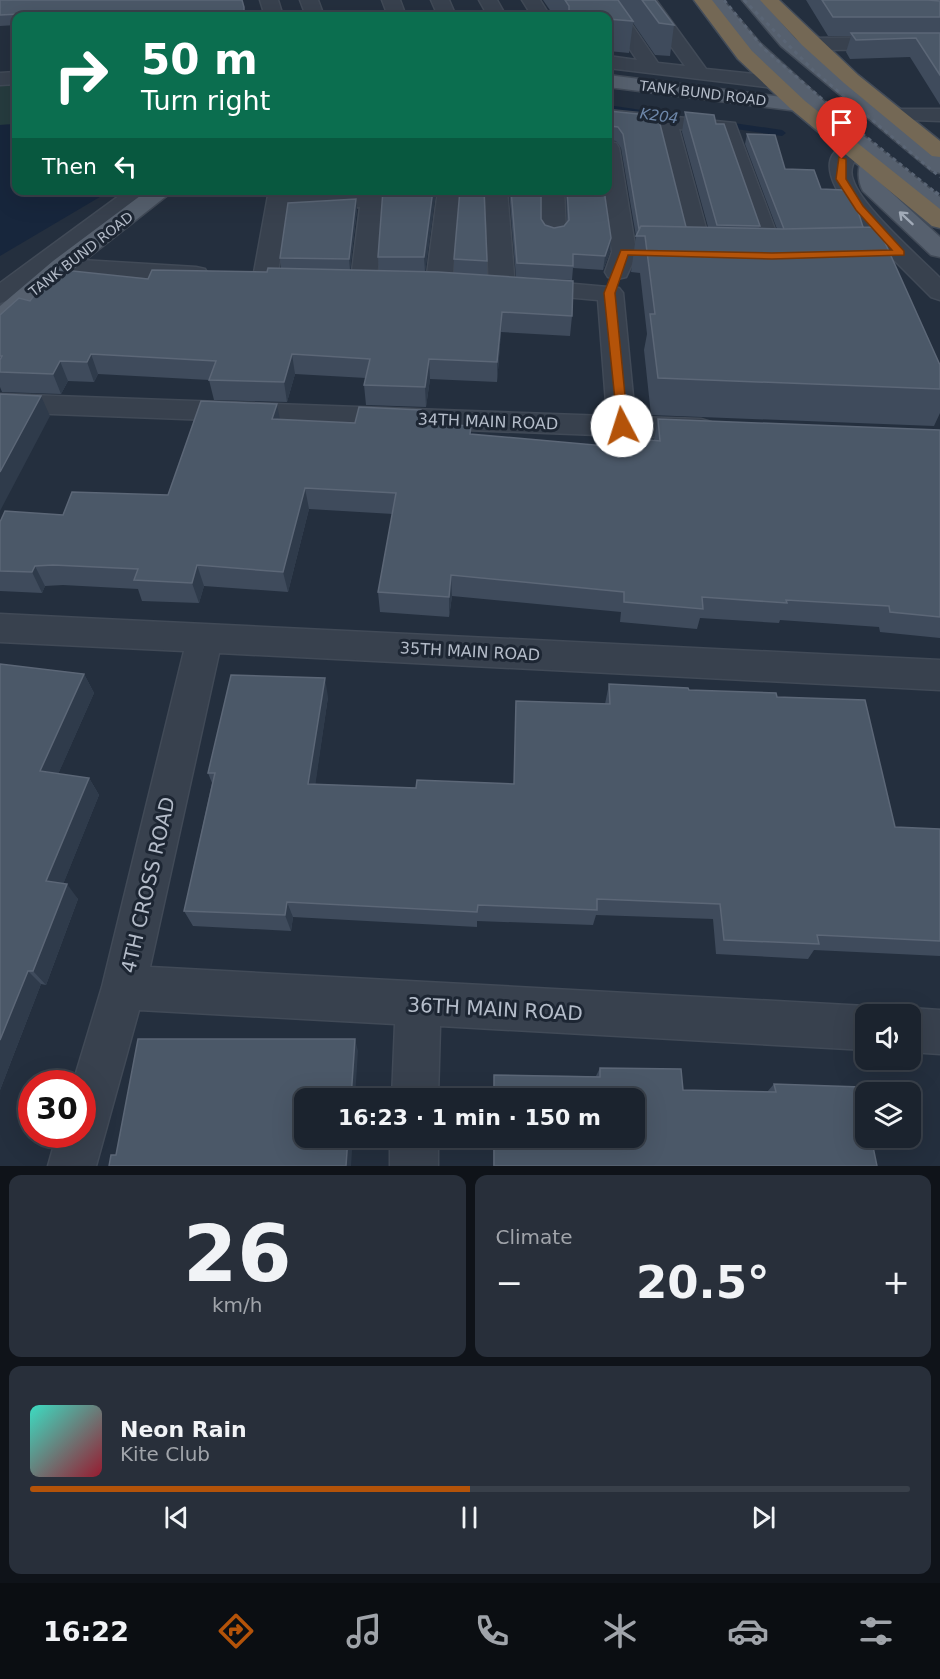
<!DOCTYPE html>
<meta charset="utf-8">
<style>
:root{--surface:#1b232e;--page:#282f3a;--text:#f1f3f6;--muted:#a0a4aa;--line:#39404a;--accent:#b45309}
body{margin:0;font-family:"DejaVu Sans",sans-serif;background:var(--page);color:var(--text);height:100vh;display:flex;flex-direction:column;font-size:22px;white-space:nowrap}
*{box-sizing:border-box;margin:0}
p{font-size:20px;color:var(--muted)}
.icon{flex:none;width:33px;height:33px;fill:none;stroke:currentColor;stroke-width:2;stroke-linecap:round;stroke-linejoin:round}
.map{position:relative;height:1166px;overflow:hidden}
.details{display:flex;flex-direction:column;gap:9px;padding:9px;background:#0f1319;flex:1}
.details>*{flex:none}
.top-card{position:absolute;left:12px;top:12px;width:600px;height:183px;border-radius:12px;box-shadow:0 6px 24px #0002,0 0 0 2px var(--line);background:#0b6e4f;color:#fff;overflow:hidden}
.fabs{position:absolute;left:855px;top:1004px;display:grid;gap:12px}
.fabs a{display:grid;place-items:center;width:66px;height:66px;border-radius:12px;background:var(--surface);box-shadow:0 6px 24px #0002,0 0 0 2px var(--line);font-size:30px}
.speed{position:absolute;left:18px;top:1070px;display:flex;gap:12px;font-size:30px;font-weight:700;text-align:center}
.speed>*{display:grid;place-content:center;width:78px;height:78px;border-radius:50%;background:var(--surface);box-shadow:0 6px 24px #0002,0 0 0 2px var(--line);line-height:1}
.speed .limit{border:9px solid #d22;background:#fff;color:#111}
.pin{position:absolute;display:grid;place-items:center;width:51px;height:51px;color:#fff;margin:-62px -26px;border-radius:50% 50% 50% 0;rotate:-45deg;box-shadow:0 0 6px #0007}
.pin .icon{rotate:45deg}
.me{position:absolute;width:66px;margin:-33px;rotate:355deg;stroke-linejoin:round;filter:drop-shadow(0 0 4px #0008)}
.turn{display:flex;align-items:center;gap:21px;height:126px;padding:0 30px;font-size:27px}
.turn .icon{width:78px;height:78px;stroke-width:2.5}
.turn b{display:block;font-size:42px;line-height:51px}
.then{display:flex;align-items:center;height:57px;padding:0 30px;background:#0003;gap:12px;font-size:22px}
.big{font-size:45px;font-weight:700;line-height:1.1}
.details .card{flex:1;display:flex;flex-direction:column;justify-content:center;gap:9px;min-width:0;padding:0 21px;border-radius:12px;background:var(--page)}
.details .dial{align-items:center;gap:0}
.dial b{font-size:78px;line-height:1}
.song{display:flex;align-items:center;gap:18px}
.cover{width:72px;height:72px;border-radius:9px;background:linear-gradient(135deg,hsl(170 70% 55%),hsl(350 70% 35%))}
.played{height:6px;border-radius:3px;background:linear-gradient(90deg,var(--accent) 50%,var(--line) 50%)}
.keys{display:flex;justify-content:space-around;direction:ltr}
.heat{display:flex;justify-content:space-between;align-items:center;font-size:33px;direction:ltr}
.details .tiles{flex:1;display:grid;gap:9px;grid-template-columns:1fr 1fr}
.card:last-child{grid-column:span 2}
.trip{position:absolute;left:294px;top:1088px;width:351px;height:60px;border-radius:12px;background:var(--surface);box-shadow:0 6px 24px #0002,0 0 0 2px var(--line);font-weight:700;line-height:60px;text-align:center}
.dock{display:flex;height:96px;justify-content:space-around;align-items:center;background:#0b0e12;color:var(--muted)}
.dock .icon{width:42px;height:42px}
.dock .active{color:var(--accent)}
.dock b{font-size:27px;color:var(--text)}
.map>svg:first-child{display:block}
</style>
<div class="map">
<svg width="940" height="1166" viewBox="0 0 940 1166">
<rect width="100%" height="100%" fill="#242f3e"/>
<!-- green -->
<path fill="#263c3f" d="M16 83V124L0 125V84Z"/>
<!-- water -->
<path fill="#17263c" d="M16 124V190L110 191 0 256V125Z"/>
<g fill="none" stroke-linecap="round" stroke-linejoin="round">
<!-- stream -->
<path fill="#17263c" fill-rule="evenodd" d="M608 105 668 114 672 117 668 120 608 111Z
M720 121 782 130 786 133 782 136 717 126V122Z"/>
<defs>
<path id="minor" d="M260 0H278L283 16H265Z
M300 0H318L324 16H306Z
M382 0H400L406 16H388Z
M431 0H449L456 16H438Z
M479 0H497L506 16H488Z
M522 0H540L550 16H532Z
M597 0H615L658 63 685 66 638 0H656L706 69 774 76 781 78 784 82 781 86 774 88 608 68V56L637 60Z
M940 37V49L810 50 803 48 801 44 803 40 810 38Z
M16 72V84L0 85V73Z
M893 109H940V121L886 119 883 115 886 111Z
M608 110 735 123 785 256 782 261 773 263 764 261 761 256 719 133 679 129 713 254 710 259 701 261 690 256 680 261 634 260 626 277 617 279 608 277 605 272 612 252 603 190H608V142L616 143 619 148 635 245 687 249 658 127 608 122Z
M851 144 859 145 862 150C856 159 848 167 853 180 861 206 919 257 940 278V300L931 297 894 260 845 261 836 259 833 254 836 249 880 246C863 226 796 157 851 144Z
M127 190H153L65 259 196 267 205 269 208 274 205 279 196 281 62 273 51 269 9 300 0 303V283Z
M269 190H291L290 197 384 190 377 279 373 284 364 287 355 284 351 279 360 207 288 211 277 278 274 283 265 285 256 283 253 278Z
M438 190H460L452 282 448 287 439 290 430 287 426 282Z
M485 190H507L515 287 511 292 502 295 493 292 489 287Z
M542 190H564L566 233 562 238 554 240 546 238 542 233Z
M530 280 619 288 623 293 635 417 701 419 711 422 715 429 711 436 701 439 0 412V394L607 416 598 300 521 293 517 288 521 283Z
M0 614 940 660V690L219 653 150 967 866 1006 883 1014H866V1050L440 1026 438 1098H392L395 1024 139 1010 96 1166H48L57 1134H82V1083H73L102 987 184 651 0 642Z
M910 1008 940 1010V1054L910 1052V1014H895Z
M390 1137H438V1166H390Z"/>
<path id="major" d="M705 0H723L760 43 850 125 940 197V215L932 213 881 171 882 184 940 237V257L931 255 863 191C858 183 857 168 862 160L867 159 807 107 798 111 608 87V75L798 99 746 51Z
M742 0H761L795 38 940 155V173L932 171 781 46Z
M148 190H174L71 271 9 325 0 327V306L53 261Z"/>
<path id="highway" d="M694 0H712L752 51 805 101 940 209V228L932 226 791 109 738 59Z
M760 0H779L858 75 940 141V157L932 156 844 83 802 45Z"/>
</defs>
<!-- minor casing -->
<use href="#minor" stroke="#414a57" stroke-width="3"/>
<!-- major casing -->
<use href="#major" stroke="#414a57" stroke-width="3"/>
<!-- highway casing -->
<use href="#highway" stroke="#434c59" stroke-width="3"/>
<!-- minor -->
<use href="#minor" fill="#38414e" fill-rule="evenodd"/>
<!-- major -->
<use href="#major" fill="#56606e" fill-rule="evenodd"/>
<!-- highway -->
<use href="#highway" fill="#746855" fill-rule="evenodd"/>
<!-- rail-far1 -->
<path stroke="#5a6575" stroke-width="3" stroke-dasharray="4 4" stroke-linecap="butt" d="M724 0 763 48 859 131 936 193
M744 0 814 71 940 177"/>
<!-- rail -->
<path stroke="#5a6575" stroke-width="4" stroke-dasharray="4.5 4.5" stroke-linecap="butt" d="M935 192 940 196"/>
</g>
<!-- wall -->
<path fill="#3f4b5c" d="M0 0 246 16H16V25L0 26Z
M543 0H655L674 25 670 56 655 55 633 23 629 53 608 51V16H554Z
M806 0H940V105L910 57 850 59 846 52 851 36H828Z
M608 108 686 227H708L682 132 685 112 716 124 760 226 759 228 777 229 745 144 747 134 785 169 821 189 863 227 940 365V413L934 426 651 415 644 350 647 334 640 273 631 272 636 236 621 148 616 141 608 140Z
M291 190H354L293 195Z
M436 190 425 272 379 271 378 257Z
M509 190H541V219L545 225 554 228 564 226 567 222 566 190H604L611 238 610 252 603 270 573 268 572 280 516 277Z
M357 209 350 270 481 275 454 273V259L487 261V275L572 316 570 336 501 332 497 382 430 379 426 407 366 405 364 385 366 378 295 374 287 402 214 400 209 380 98 374 94 382 68 381 61 394 2 392 0 387V315L30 301 148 279 267 272 281 268 280 258Z
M280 419 355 423H422L471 434 626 448 628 438 654 440 658 419 940 430V638L880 632 879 627 780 620 779 623 700 618 697 629 620 622 621 612 452 596 449 617 380 612 378 592 393 514 309 509 288 592 204 586 199 603 142 601 138 589 63 585 45 586 42 593 0 591V522L63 515 168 495Z
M0 664 84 674 94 693 58 774 89 778 99 795 63 884 78 899 46 985 41 984 0 1090Z
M609 684 777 697 895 827 940 829V956L814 950 808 959 716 954 713 919 596 915 593 925 477 921V927L293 917 291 931 193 926 184 911 212 783 208 773 328 697 315 784 416 788 514 784 516 701 605 704Z
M600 1068 683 1090 767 1092 774 1084 877 1166H493V1137H634V1098H493L494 1075 596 1076Z"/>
<!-- shaded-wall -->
<path fill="#2f3b4b" d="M610 126 608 140V128Z
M433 190H436L425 272 424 257Z
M356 199 357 209 350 270 349 259Z
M611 238 610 252 603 270 605 256Z
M502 312 501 332 497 382V362Z
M91 354 98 374 94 382 87 362Z
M292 354 295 374 287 402 284 382Z
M429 359 430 379 426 407 425 387Z
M60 361 68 381 61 394 53 374Z
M41 396 50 416 0 511V472Z
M277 404 281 425 272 419Z
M421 410 422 431 419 423Z
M305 488 309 509 288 592 283 572Z
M197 565 204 586 199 603 192 583Z
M35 566 45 586 42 593 32 572Z
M451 575 452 596 449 617V597Z
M84 674 94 693 52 788 40 771Z
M325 678 328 697 313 801 308 784Z
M89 778 99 795 58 897 46 881Z
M67 884 78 899 46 985 33 971Z
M287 902 293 917 291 931 285 915Z
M28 971 41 984 0 1090V1040Z
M355 1039 358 1051 355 1098H351Z
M348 1137H353L351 1166H346Z"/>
<!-- building -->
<path fill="#4b5868" stroke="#5c6777" stroke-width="1.5" d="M0 0H242L244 7V16H59L61 12 0 15Z
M565 0H618L633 21 608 19V16H569V6Z
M642 0H655L674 25 659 23Z
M822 0H928L940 1V17H833Z
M851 33H940V75L916 38 856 40Z
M608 108 609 111 658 116 686 227 641 226 639 229 623 134 618 127 610 126 608 128Z
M685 112 714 115 716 124H724L760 226 717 225Z
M747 134 775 135 785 169 814 170 821 189 843 190 857 208 863 227 784 229Z
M383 190H433L424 257H378Z
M460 190H484L487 261 454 259Z
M511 190H541V219L545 225 554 228 564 226 569 220 567 190H604L611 238 605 256 573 254V266L517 263Z
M356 199 349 259 280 258 288 203Z
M641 226 783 229 878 227 940 365V389L658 378 650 314H655L645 236H636Z
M268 268 438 272 573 281 572 316 502 312 497 362 429 359 425 387 364 385 370 359 292 354 284 382 209 380 216 361 91 354 87 362 60 361 53 374 0 372V360L2 356H0V315L19 298 30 301 54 269 148 279 152 270 267 272Z
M0 394 41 396 0 472Z
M201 401 277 404 272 419 355 423 359 407 421 410 419 423 471 426 470 434 628 448V438L660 441 658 419 940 430V617L890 612 889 606 786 600 787 603 702 597 703 609 624 602V592L451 575 449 597 378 592 396 493 305 488 283 572 197 565 192 583 134 580 138 569 53 565 35 566 32 572 0 571V522L5 511 63 515 72 492 168 495Z
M0 664 84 674 40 771 89 778 46 881 67 884 33 971H28L0 1040Z
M231 675 325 678 308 784 416 788 417 780 514 784 516 701 610 704 609 684 688 688 689 690 776 693 777 697 865 700 895 827 940 829V941L817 935 819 944 724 940 720 904 597 899V910L478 905 477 912 287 902 285 915 184 911 215 773H208Z
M138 1039H355L351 1098H304V1137H348L346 1166H109L111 1155H116Z
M600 1068 681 1069 683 1090 776 1092 774 1084 861 1087 866 1110V1137H871L877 1166H494V1137H634V1098H494V1075L600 1077Z"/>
<!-- one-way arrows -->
<defs><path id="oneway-shaft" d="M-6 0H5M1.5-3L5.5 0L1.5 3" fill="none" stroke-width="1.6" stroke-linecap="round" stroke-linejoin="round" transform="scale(1.5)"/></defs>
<use stroke="#a1aab7" href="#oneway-shaft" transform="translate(906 218) rotate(-137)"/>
<!-- route -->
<path fill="#b45309" stroke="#753606" stroke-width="1.5" d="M839 157 846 159V179L863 206 904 251V255L772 259 628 255 615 293 628 426 622 430 618 429 604 293 621 250 772 253 892 250 856 210 836 179Z"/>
<g text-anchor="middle" stroke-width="6" stroke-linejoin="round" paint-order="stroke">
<!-- far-street labels -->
<g font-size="14" fill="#b4bcc9" stroke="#1d2633">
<text transform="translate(703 93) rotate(7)" y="5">TANK BUND ROAD</text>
<text transform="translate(81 254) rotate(-38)" y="5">TANK BUND ROAD</text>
</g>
<!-- far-water labels -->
<g font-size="15" font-style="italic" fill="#6d86a8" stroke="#1d2633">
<text transform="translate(659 116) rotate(8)" y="5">K204</text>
</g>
<!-- street labels -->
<g font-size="16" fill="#b4bcc9" stroke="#1d2633">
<text transform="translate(488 421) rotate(2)" y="6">34TH MAIN ROAD</text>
<text transform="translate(470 651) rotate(3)" y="6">35TH MAIN ROAD</text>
</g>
<!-- near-street labels -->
<g font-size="20" fill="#b4bcc9" stroke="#1d2633">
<text transform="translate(148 885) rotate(-77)" y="7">4TH CROSS ROAD</text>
<text transform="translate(495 1009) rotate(3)" y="7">36TH MAIN ROAD</text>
</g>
</g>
</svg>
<div class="fabs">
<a><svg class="icon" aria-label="sound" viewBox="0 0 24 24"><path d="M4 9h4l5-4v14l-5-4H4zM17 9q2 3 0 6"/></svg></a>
<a><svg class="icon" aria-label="layers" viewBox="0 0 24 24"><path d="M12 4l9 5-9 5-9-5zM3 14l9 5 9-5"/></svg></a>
</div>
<div class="speed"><div class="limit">30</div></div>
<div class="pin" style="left:842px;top:159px;background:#d93025"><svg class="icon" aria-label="arrive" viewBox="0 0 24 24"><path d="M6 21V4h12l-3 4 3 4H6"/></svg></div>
<svg class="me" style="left:622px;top:426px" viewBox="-20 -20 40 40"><circle r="19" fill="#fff"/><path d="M0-13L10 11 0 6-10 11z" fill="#b45309"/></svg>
<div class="trip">16:23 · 1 min · 150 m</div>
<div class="top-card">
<div class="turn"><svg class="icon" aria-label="right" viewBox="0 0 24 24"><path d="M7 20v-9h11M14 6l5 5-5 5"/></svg><div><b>50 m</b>Turn right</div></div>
<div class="then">Then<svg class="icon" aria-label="left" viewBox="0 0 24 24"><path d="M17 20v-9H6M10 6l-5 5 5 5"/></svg></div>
</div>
</div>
<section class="details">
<div class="tiles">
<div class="card dial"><b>26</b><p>km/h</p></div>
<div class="card"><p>Climate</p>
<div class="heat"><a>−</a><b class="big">20.5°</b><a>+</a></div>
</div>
<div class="card">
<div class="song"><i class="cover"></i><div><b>Neon Rain</b><p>Kite Club</p></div></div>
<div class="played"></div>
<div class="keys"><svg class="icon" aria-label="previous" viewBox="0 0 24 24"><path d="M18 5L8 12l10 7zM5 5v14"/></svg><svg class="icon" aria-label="pause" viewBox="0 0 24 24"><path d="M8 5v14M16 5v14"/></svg><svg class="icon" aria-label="next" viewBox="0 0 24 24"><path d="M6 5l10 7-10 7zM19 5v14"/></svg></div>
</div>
</div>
</section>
<nav class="dock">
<b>16:22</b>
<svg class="icon active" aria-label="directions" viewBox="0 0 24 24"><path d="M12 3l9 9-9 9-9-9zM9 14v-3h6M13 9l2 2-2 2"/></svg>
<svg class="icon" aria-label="music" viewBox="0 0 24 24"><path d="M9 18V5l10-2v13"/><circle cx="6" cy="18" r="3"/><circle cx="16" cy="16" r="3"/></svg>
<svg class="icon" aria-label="phone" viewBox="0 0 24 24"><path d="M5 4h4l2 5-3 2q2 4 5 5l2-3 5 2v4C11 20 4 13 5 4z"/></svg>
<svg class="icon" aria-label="climate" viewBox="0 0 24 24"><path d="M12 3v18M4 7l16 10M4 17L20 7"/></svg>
<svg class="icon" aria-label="car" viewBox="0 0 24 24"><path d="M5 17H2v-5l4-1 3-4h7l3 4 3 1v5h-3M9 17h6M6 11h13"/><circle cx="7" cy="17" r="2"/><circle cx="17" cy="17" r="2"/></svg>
<svg class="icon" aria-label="filters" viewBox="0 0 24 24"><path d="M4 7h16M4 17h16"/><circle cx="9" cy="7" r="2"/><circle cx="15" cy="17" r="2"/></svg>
</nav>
